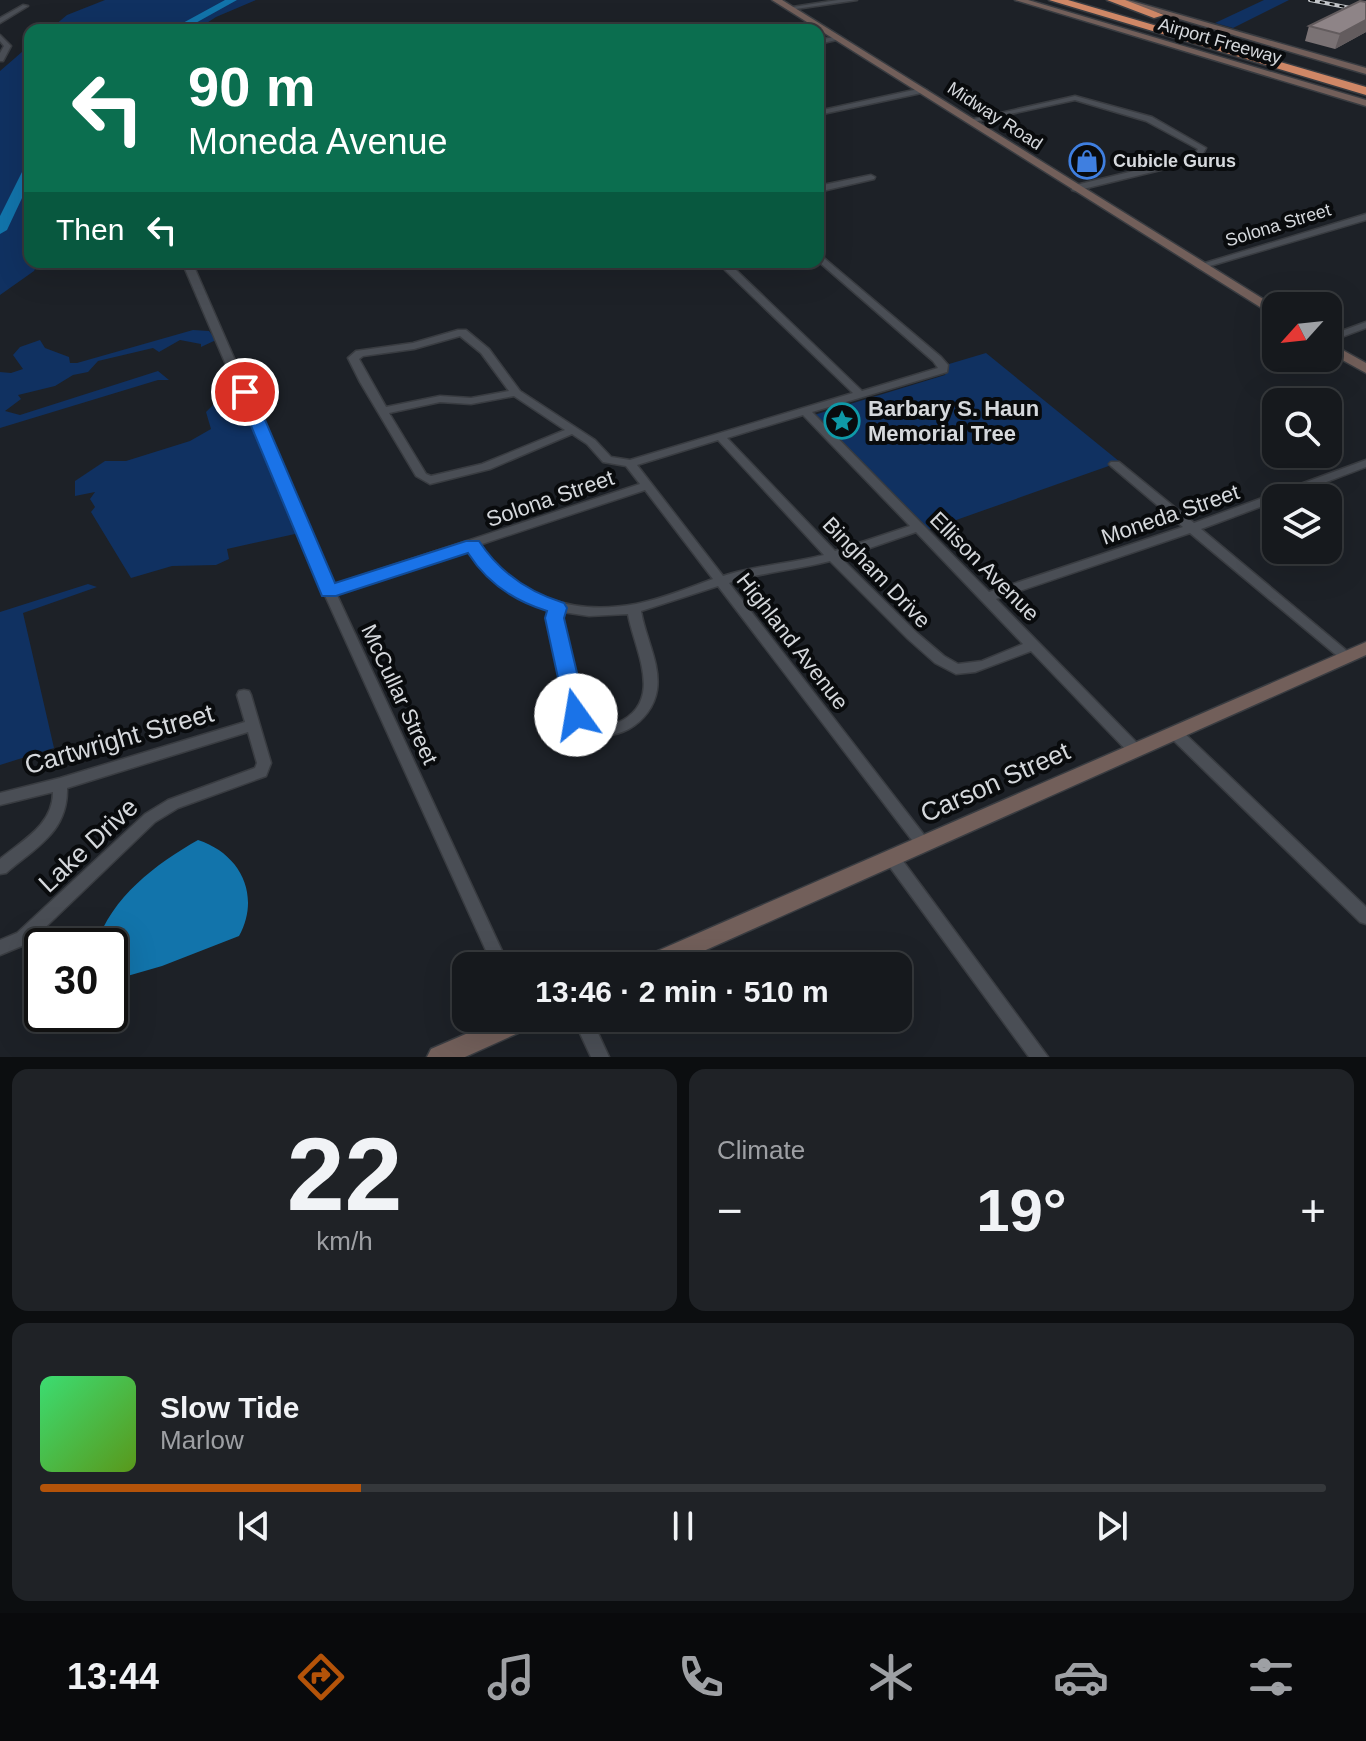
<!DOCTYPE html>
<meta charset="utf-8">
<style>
:root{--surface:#16191d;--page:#1f2226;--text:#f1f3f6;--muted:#9ea0a4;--line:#35383b;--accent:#b45309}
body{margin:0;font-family:Helvetica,sans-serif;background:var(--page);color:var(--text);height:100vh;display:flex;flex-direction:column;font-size:30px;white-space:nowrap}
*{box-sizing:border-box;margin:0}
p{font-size:26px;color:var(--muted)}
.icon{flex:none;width:44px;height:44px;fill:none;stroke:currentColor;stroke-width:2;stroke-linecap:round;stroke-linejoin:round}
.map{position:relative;height:1057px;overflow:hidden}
.panel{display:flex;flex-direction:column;gap:12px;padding:12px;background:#0c0e10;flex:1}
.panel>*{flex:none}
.banner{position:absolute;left:24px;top:24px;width:800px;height:244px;border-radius:16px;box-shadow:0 8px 32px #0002,0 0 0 2px var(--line);background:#0b6e4f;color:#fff;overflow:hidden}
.needle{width:52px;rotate:243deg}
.buttons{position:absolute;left:1262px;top:292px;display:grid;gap:16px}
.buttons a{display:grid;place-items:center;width:80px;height:80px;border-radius:16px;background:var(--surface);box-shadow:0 8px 32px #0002,0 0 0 2px var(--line);font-size:40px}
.speed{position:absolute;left:24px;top:928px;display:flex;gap:16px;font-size:40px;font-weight:700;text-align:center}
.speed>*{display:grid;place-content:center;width:104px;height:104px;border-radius:50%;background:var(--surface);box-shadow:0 8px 32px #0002,0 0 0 2px var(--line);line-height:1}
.speed .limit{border:4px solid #111;border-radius:12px;background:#fff;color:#111}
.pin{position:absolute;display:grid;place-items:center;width:68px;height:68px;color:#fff;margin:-34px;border:4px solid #fff;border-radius:50%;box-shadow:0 2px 8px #0007}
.me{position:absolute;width:88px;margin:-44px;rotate:347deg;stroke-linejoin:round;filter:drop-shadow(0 0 6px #0008)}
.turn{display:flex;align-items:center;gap:28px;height:168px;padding:0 32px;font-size:36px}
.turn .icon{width:104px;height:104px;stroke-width:2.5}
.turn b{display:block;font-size:56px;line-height:68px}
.then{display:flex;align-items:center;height:76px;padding:0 32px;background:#0003;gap:16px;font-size:30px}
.big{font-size:60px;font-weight:800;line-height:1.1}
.panel .widget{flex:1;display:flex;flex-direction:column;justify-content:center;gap:12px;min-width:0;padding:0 28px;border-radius:16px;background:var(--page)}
.panel .dial{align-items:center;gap:0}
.dial b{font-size:104px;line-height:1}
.song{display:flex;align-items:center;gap:24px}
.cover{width:96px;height:96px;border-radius:12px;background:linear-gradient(135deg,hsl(140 70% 55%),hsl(90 70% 35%))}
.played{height:8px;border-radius:4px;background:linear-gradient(90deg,var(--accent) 25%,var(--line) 25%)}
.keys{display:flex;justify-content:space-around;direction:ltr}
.heat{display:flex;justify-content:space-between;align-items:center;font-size:44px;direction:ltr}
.panel .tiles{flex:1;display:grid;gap:12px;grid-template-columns:1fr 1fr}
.widget:last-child{grid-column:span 2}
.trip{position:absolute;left:452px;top:952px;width:460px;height:80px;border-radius:16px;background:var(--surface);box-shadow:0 8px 32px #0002,0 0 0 2px var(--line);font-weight:800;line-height:80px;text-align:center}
.dock{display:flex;height:128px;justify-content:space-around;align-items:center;background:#090a0c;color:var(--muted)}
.dock .icon{width:56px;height:56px}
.dock .on{color:var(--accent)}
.dock b{font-size:36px;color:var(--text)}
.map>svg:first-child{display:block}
</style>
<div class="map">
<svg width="1366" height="1057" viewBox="0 0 1366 1057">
<rect width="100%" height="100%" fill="#1d2127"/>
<!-- green -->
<path fill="#103161" d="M105 0H256L216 17 196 30H49L67 15Z
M1264 0H1289L1233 28 1215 23Z
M30 45V262H39L34 271 0 295V71Z
M193 330 209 331 216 340 201 347V344L180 340 159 352 153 348 98 361 88 372 73 375 55 386 18 395 21 399 5 411 20 415 158 371 169 380H158L0 428V372L11 373 23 369 13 355 20 347 40 340 45 348 69 357 70 363H77Z
M986 353 1120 462 928 530 814 415 945 375 949 364Z
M245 392 304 532 227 549 229 559 216 565 172 566 131 578 91 512 95 507 90 499 95 492 75 496V481L105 461H126L190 441 211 429 206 412 216 402Z
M88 584 97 587 23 613 54 748 0 765V612Z"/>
<!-- water -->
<path fill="#1274ab" d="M198 840C241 854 261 896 239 936L162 966 110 981V946H96C111 897 156 864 198 840Z"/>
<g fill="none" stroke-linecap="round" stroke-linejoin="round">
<!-- river -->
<path fill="#1274ab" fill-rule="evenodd" d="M225 0H237L183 30H170Z
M30 164V181L7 230 0 234V216L24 168Z"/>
<defs>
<path id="street" d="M838 0H857L789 10 786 8Z
M23 5 28 6 0 23V18Z
M0 35 11 46 3 61H0V53L4 46 0 41Z
M839 36 841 37V39L818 44V40Z
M923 88 927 90 926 92 818 115V111Z
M1075 96 1152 117 1206 148 1200 159 1189 163 1075 191 1072 190V186L1183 159 1194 155 1198 149 1146 121 1075 100 969 123 965 121Z
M871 175 875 177 874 179 818 192V186Z
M1366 214V220L1203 268 1200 269 1195 266Z
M818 253 941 357 948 365 947 372 812 412 989 592 1183 527 1111 466 1109 464 1111 462H1119L1194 523 1366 460V467L1284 498H1276V501L1201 529 1353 656 1351 659H1341L1190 533 996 599 1140 746 1142 750 1140 754 1135 755 1130 754 1031 651 975 672 956 674 935 663 908 639 830 561C796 570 762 572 729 583L928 840 931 844 928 848 923 850 918 848 718 586 641 611C645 637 661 664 657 690 652 723 612 748 582 728 577 725 571 720 569 715 565 706 564 694 562 685 557 663 552 640 548 618L551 609C516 599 491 578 469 549L336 593 509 966H493L323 591 182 262H192L333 585 640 484 626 466 603 462 587 444 572 434 490 469 430 484 416 476 360 382 348 358 356 351 413 343 458 330H466L489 349 520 391 595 440 611 457 630 460 853 393 725 270 737 262H749L736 270 862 391 938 368 933 361 818 261ZM460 336 481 353 509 391 471 398 440 396 386 407 359 359 363 356 414 349ZM514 396 565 430 482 464 431 476 426 474 389 413 440 402 471 404ZM803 415 910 526 835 551 727 438ZM718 440 824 555C790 564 756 565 723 576L637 465ZM645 490 713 579C688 588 662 599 636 604 572 616 519 597 479 545ZM916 532 1023 644 982 661 958 664 944 656 917 633 841 558ZM563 612 589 616 628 614C634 649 666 702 617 723 603 728 593 722 582 713L560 618Z
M1366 322V328L1328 342V336Z
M244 690 249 691 251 695 271 763 266 776 178 808 155 822 29 943 0 955V940L17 933 145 814 168 800 255 768 257 763 248 732 67 788C68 832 36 847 6 873L0 874V859C23 840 53 825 53 792L0 805V793L60 778 245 722 237 695 239 691Z
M1175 728 1180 729 1366 907V924L1360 922 1170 737 1168 733 1170 729Z
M892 852 897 853 1048 1057H1029L887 863 884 858 887 853Z
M573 1018H591L609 1057H591Z"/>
<path id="secondary" d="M772 0H782L1276 307V317Z
M1015 0H1028L1366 100V106Z
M1115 0H1128L1366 68V74Z
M1328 342 1366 363V373L1328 352Z
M1366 642V655L670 966H636L639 959Z
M503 1018H539L536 1025 465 1057H427L431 1049Z"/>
<path id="highway" d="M1049 0H1068L1366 87V95Z
M1107 0H1125L1164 15 1154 18Z"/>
</defs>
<!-- street casing -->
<use href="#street" stroke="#393c41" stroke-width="3"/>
<!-- secondary casing -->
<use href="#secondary" stroke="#393c41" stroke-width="3"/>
<!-- highway casing -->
<use href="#highway" stroke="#393c41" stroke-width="3"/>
<!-- street -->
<use href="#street" fill="#4a4e55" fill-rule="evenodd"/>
<!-- secondary -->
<use href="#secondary" fill="#725f5a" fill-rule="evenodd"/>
<!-- highway -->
<use href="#highway" fill="#cf8766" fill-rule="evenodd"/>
<defs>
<path id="rail" d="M1310 0 1366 11"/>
</defs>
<!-- rail casing -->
<use href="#rail" stroke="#c2c5c9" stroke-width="4"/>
<!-- rail -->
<use href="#rail" stroke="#090b0d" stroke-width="2" stroke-dasharray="5" stroke-linecap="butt"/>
</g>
<!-- wall -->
<path fill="#7a7274" d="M1366 2V32L1335 49 1305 41 1309 26Z"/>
<!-- shaded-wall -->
<path fill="#635c5e" d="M1366 20V32L1335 49 1340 34Z"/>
<!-- building -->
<path fill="#8e8487" stroke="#635c5e" stroke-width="2" d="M1360 1 1366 2V20L1340 34 1309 26Z"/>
<!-- route -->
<path fill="#1a73e8" stroke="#114b97" stroke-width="2" d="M245 388 253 392 335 583 466 541H479C500 573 528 592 564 603L567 608 564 618 587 715 584 720H569L566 715 545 618 547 611C514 601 487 583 468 553L336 596H322L237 392Z"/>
<!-- icons -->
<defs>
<symbol id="shop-ring" viewBox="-11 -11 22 22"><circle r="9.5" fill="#090b0d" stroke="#3f7fe0" stroke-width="1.5"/><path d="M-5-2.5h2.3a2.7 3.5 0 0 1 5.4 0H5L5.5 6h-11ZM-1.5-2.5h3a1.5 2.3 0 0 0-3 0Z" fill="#3f7fe0"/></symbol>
<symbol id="sight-ring" viewBox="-11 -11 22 22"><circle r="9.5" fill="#090b0d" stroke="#0f9aa8" stroke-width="1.5"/><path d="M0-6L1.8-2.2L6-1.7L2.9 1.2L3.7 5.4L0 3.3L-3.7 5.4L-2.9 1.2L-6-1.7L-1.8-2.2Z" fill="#0f9aa8"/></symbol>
</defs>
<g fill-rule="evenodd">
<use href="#shop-ring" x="1067" y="141" width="40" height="40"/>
<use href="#sight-ring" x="822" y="401" width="40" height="40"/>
</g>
<g text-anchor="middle" stroke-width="8" stroke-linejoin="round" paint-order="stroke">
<!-- far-street labels -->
<g font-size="18" fill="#d5d8dc" stroke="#090b0d">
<text transform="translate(1220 41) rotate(16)" y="6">Airport Freeway</text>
<text transform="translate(995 116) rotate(33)" y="6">Midway Road</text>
<text transform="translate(1278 225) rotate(-17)" y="6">Solona Street</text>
</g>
<!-- far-poi labels -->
<g font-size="18" font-weight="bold" fill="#d5d8dc" stroke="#090b0d" text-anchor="start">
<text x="1113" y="167">Cubicle Gurus</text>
</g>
<!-- poi labels -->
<g font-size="22" font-weight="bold" fill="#d5d8dc" stroke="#090b0d" text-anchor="start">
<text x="868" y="416">Barbary S. Haun<tspan x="868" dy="25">Memorial Tree</tspan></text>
</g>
<!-- street labels -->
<g font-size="22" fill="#d5d8dc" stroke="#090b0d">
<text transform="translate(550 498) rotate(-19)" y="8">Solona Street</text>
<text transform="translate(1170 514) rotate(-19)" y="8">Moneda Street</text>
<text transform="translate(985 566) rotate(45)" y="8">Ellison Avenue</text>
<text transform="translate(877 572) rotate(46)" y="8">Bingham Drive</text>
<text transform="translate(793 641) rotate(52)" y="8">Highland Avenue</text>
<text transform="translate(400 694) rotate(65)" y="8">McCullar Street</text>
</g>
<!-- near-street labels -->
<g font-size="26" fill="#d5d8dc" stroke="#090b0d">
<text transform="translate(119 739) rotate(-16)" y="9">Cartwright Street</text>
<text transform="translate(995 782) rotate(-24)" y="9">Carson Street</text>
<text transform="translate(88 845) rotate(-43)" y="9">Lake Drive</text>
</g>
</g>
</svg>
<div class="buttons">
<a><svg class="needle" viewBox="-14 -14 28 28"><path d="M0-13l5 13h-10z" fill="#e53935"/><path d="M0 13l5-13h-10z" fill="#9ea0a4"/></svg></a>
<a><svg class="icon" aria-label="search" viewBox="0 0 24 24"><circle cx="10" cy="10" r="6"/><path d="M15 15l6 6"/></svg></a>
<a><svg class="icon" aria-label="layers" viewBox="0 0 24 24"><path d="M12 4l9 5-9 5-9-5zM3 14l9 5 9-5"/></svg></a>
</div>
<div class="speed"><div class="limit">30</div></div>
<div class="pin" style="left:245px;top:392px;background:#d93025"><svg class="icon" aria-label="arrive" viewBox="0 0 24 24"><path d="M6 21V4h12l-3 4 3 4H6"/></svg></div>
<svg class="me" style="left:576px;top:715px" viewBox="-20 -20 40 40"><circle r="19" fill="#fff"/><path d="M0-13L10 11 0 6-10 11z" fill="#1a73e8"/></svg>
<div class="trip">13:46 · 2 min · 510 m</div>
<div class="banner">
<div class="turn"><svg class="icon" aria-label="left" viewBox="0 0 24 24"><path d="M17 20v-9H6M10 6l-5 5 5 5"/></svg><div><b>90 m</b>Moneda Avenue</div></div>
<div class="then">Then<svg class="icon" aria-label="left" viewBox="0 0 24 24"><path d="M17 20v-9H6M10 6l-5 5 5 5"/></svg></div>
</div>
</div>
<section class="panel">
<div class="tiles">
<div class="widget dial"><b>22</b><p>km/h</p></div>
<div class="widget"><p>Climate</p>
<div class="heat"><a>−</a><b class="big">19°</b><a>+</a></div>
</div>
<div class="widget">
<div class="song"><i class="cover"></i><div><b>Slow Tide</b><p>Marlow</p></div></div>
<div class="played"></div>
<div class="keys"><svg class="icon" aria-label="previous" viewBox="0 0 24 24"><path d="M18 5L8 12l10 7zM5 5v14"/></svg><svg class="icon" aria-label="pause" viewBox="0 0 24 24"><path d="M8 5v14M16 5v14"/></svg><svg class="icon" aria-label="next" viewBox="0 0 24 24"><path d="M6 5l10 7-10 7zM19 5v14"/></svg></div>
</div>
</div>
</section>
<nav class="dock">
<b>13:44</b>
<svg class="icon on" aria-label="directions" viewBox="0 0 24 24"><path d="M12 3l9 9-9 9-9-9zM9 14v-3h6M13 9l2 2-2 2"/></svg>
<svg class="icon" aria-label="music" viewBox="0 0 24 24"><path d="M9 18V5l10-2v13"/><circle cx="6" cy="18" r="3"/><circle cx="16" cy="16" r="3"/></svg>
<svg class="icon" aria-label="phone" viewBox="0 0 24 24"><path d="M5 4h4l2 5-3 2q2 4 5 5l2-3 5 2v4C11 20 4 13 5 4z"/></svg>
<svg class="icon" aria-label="climate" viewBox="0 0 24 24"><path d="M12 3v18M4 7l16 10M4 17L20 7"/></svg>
<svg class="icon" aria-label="car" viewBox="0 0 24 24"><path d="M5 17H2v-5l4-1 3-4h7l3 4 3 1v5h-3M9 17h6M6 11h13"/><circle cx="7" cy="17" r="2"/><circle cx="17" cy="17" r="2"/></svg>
<svg class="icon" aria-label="filters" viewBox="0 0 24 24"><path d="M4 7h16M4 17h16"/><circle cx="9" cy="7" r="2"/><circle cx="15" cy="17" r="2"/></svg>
</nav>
